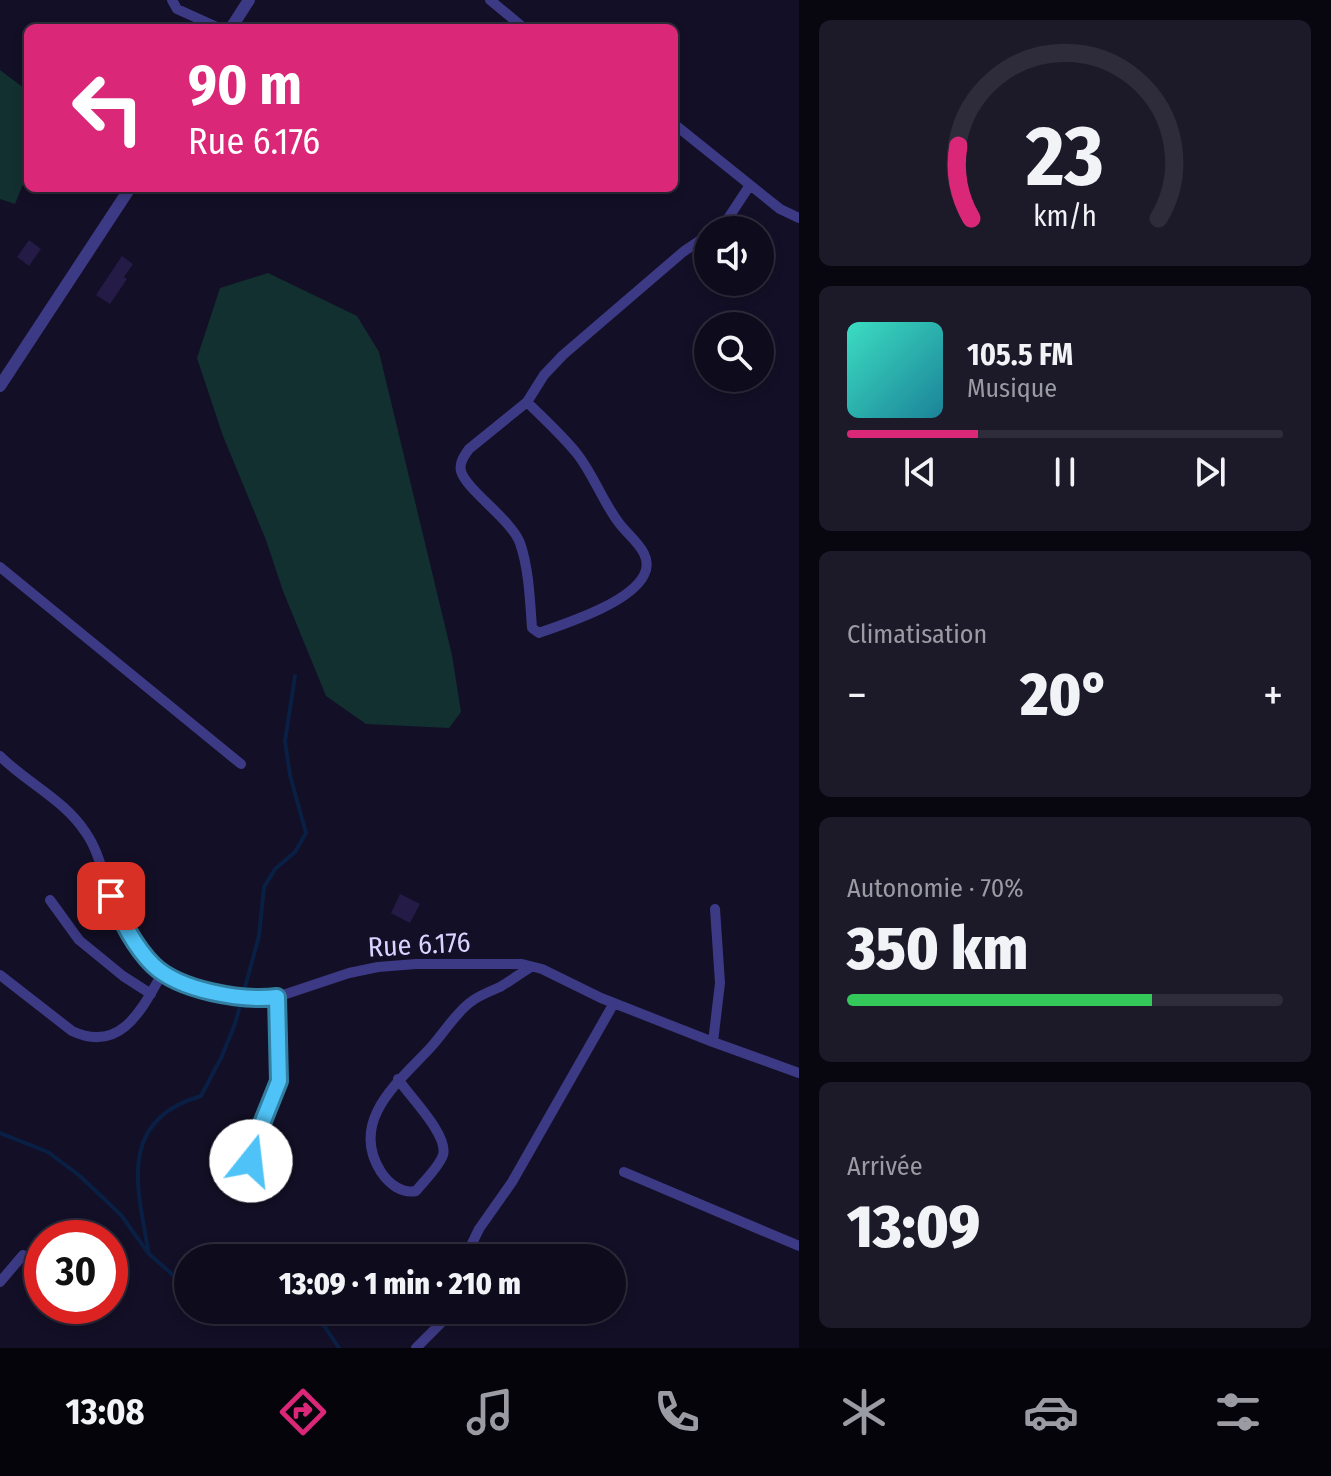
<!DOCTYPE html>
<html lang="fr">
<meta charset="utf-8">
<style>
:root{--surface:#0e0b1c;--page:#1c1929;--text:#f1f3f6;--muted:#9b9ba3;--line:#2e2b3b;--accent:#db2777}
body{margin:0;font-family:"Fira Sans Condensed",sans-serif;background:var(--page);color:var(--text);height:100vh;display:flex;flex-direction:column;font-size:30px;white-space:nowrap}
*{box-sizing:border-box;margin:0}
p{font-size:26px;color:var(--muted)}
.icon{flex:none;width:44px;height:44px;fill:none;stroke:currentColor;stroke-width:2;stroke-linecap:round;stroke-linejoin:round}
.map{position:relative;flex:1;overflow:hidden}
.drawer{display:flex;flex-direction:column;gap:20px;padding:20px;background:#08060f;width:532px}
.drawer>*{flex:none}
.banner{position:absolute;left:24px;top:24px;width:654px;height:168px;border-radius:12px;box-shadow:0 4px 12px #0003,0 0 0 2px var(--line);background:#db2777;color:#fff;overflow:hidden}
.controls{position:absolute;left:694px;top:216px;display:grid;gap:16px}
.controls a{display:grid;place-items:center;width:80px;height:80px;border-radius:50%;background:var(--surface);box-shadow:0 4px 12px #0003,0 0 0 2px var(--line);font-size:40px}
.speed{position:absolute;left:24px;top:1220px;display:flex;gap:16px;font-size:40px;font-weight:700;text-align:center}
.speed>*{display:grid;place-content:center;width:104px;height:104px;border-radius:50%;background:var(--surface);box-shadow:0 4px 12px #0003,0 0 0 2px var(--line);line-height:1}
.speed .limit{border:12px solid #d22;background:#fff;color:#111}
.pin{position:absolute;display:grid;place-items:center;width:68px;height:68px;color:#fff;margin:-34px;border-radius:16px;box-shadow:0 4px 12px #0006}
.me{position:absolute;width:88px;margin:-44px;rotate:16deg;stroke-linejoin:round;filter:drop-shadow(0 0 6px #0008)}
.turn{display:flex;align-items:center;gap:28px;height:168px;padding:0 32px;font-size:36px}
.turn .icon{width:104px;height:104px;stroke-width:2.5}
.turn b{display:block;font-size:56px;line-height:68px}
.big{font-size:60px;font-weight:800;line-height:1.1}
.drawer .card{flex:1;display:flex;flex-direction:column;justify-content:center;gap:12px;min-width:0;padding:0 28px;border-radius:12px;background:var(--page)}
.drawer .dial{align-items:center;gap:0}
.dial svg{height:208px;overflow:visible;fill:none;stroke:var(--line);stroke-width:7;stroke-linecap:round;text-anchor:middle}
.dial text{fill:var(--text);stroke:none}
.song{display:flex;align-items:center;gap:24px}
.cover{width:96px;height:96px;border-radius:12px;background:linear-gradient(135deg,hsl(170 70% 55%),hsl(190 70% 35%))}
.played{height:8px;border-radius:4px;background:linear-gradient(90deg,var(--accent) 30%,var(--line) 30%)}
.keys{display:flex;justify-content:space-around;direction:ltr}
.heat{display:flex;justify-content:space-between;align-items:center;font-size:44px;direction:ltr}
.charge{height:12px;border-radius:6px;background:linear-gradient(90deg,#34c759 70%,var(--line) 0)}
.trip{position:absolute;left:174px;top:1244px;width:452px;height:80px;border-radius:40px;background:var(--surface);box-shadow:0 4px 12px #0003,0 0 0 2px var(--line);font-weight:800;line-height:80px;text-align:center}
.menu{display:flex;height:128px;justify-content:space-around;align-items:center;background:#06040b;color:var(--muted)}
.menu .icon{width:56px;height:56px}
.menu .active{color:var(--accent)}
.menu b{font-size:36px;color:var(--text)}
main{display:flex;flex:1;min-height:0}
.map>svg:first-child{display:block}
</style>
<main>
<div class="map">
<svg width="799" height="1348" viewBox="0 0 799 1348">
<rect width="100%" height="100%" fill="#130f26"/>
<!-- green -->
<path fill="#12302f" d="M0 70 28 91V172L15 204 0 199Z
M268 273 357 316 379 352 452 655 461 712 449 728 366 724 326 696 283 591 266 540 223 436 197 358 220 288Z"/>
<g fill="none" stroke-linecap="round" stroke-linejoin="round">
<!-- stream -->
<path stroke="#0a1f44" stroke-width="4" d="M0 1133 48 1152 80 1176 121 1215 149 1254 188 1288
M149 1254C137 1187 117 1120 201 1096L221 1058 235 1024 259 936 264 887 275 869 295 852 306 833 290 775 285 741 295 676
M306 1310 325 1327 339 1348"/>
</g>
<!-- building -->
<path fill="#241b47" d="M29 240 41 249 29 266 17 257Z
M122 256 133 264 124 277 127 279 110 304 96 295Z
M400 894 420 904 410 923 391 913Z"/>
<g fill="none" stroke-linecap="round" stroke-linejoin="round">
<!-- minor -->
<path stroke="#3d3a85" stroke-width="10" d="M172 0 177 9 219 28
M490 0 524 28
M674 124 780 209 799 218
M715 230 725 223 750 185
M527 402C544 419 563 436 578 455 594 476 603 502 619 523 630 538 655 554 644 575 630 603 567 623 539 633L532 628C530 601 529 569 520 543 511 519 466 490 461 471 459 463 464 456 469 449L527 402 544 375 563 355 683 252 708 235
M0 567 241 764
M0 756C27 783 65 800 86 833 100 853 103 878 113 901 123 924 136 950 155 967 185 993 240 1002 277 997L349 973 378 967 416 964H522L542 969 601 998 713 1042 799 1073
M50 900 79 940 123 976 151 994
M0 975 72 1031C121 1054 142 1009 163 972
M713 1042 720 983 715 909
M398 1079C409 1096 449 1135 443 1155 439 1167 424 1181 416 1191 402 1194 389 1184 381 1172 348 1120 400 1081 431 1047 444 1033 456 1012 472 1001 480 995 491 991 500 987 510 981 521 973 531 967
M624 1172 799 1246
M248 1180 255 1141 279 1081 277 997
M465 1258 479 1229 512 1182 614 1003
M0 1282 23 1255
M416 1348 441 1323 448 1310"/>
<!-- tertiary -->
<path stroke="#3d3a85" stroke-width="12" d="M231 28 249 0
M0 386 130 188"/>
</g>
<g fill="none" stroke-linecap="round" stroke-linejoin="round">
<defs>
<path id="route" d="M111 896C122 921 134 946 153 965 180 991 242 1001 277 997L279 1081 255 1141 251 1161"/>
</defs>
<!-- route casing -->
<use href="#route" stroke="#337fa1" stroke-width="20"/>
<!-- route -->
<use href="#route" stroke="#4fc3f7" stroke-width="14"/>
</g>
<g text-anchor="middle" stroke-width="8" stroke-linejoin="round" paint-order="stroke">
<!-- street labels -->
<g font-size="28" fill="#d9d4ff" stroke="#130f26">
<text transform="translate(419 944) rotate(-3)" y="10">Rue 6.176</text>
</g>
</g>
</svg>
<div class="controls">
<a><svg class="icon" aria-label="sound" viewBox="0 0 24 24"><path d="M4 9h4l5-4v14l-5-4H4zM17 9q2 3 0 6"/></svg></a>
<a><svg class="icon" aria-label="search" viewBox="0 0 24 24"><circle cx="10" cy="10" r="6"/><path d="M15 15l6 6"/></svg></a>
</div>
<div class="speed"><div class="limit">30</div></div>
<div class="pin" style="left:111px;top:896px;background:#d93025"><svg class="icon" aria-label="arrive" viewBox="0 0 24 24"><path d="M6 21V4h12l-3 4 3 4H6"/></svg></div>
<svg class="me" style="left:251px;top:1161px" viewBox="-20 -20 40 40"><circle r="19" fill="#fff"/><path d="M0-13L10 11 0 6-10 11z" fill="#4fc3f7"/></svg>
<div class="trip">13:09 · 1 min · 210 m</div>
<div class="banner">
<div class="turn"><svg class="icon" aria-label="left" viewBox="0 0 24 24"><path d="M17 20v-9H6M10 6l-5 5 5 5"/></svg><div><b>90 m</b>Rue 6.176</div></div>
</div>
</div>
<section class="drawer">
<div class="card dial"><svg viewBox="0 0 100 80">
<path d="M14 69A42 42 0 1 1 86 69"/>
<path d="M14 69A42 42 0 0 1 9 41" stroke="#db2777"/>
<text x="50" y="56" font-size="32" font-weight="700">23</text>
<text x="50" y="72" font-size="11">km/h</text>
</svg></div>
<div class="card">
<div class="song"><i class="cover"></i><div><b>105.5 FM</b><p>Musique</p></div></div>
<div class="played"></div>
<div class="keys"><svg class="icon" aria-label="previous" viewBox="0 0 24 24"><path d="M18 5L8 12l10 7zM5 5v14"/></svg><svg class="icon" aria-label="pause" viewBox="0 0 24 24"><path d="M8 5v14M16 5v14"/></svg><svg class="icon" aria-label="next" viewBox="0 0 24 24"><path d="M6 5l10 7-10 7zM19 5v14"/></svg></div>
</div>
<div class="card"><p>Climatisation</p>
<div class="heat"><a>−</a><b class="big">20°</b><a>+</a></div>
</div>
<div class="card"><p>Autonomie · 70%</p><b class="big">350 km</b><div class="charge"></div></div>
<div class="card"><p>Arrivée</p><b class="big">13:09</b></div>
</section>
</main>
<nav class="menu">
<b>13:08</b>
<svg class="icon active" aria-label="directions" viewBox="0 0 24 24"><path d="M12 3l9 9-9 9-9-9zM9 14v-3h6M13 9l2 2-2 2"/></svg>
<svg class="icon" aria-label="music" viewBox="0 0 24 24"><path d="M9 18V5l10-2v13"/><circle cx="6" cy="18" r="3"/><circle cx="16" cy="16" r="3"/></svg>
<svg class="icon" aria-label="phone" viewBox="0 0 24 24"><path d="M5 4h4l2 5-3 2q2 4 5 5l2-3 5 2v4C11 20 4 13 5 4z"/></svg>
<svg class="icon" aria-label="climate" viewBox="0 0 24 24"><path d="M12 3v18M4 7l16 10M4 17L20 7"/></svg>
<svg class="icon" aria-label="car" viewBox="0 0 24 24"><path d="M5 17H2v-5l4-1 3-4h7l3 4 3 1v5h-3M9 17h6M6 11h13"/><circle cx="7" cy="17" r="2"/><circle cx="17" cy="17" r="2"/></svg>
<svg class="icon" aria-label="filters" viewBox="0 0 24 24"><path d="M4 7h16M4 17h16"/><circle cx="9" cy="7" r="2"/><circle cx="15" cy="17" r="2"/></svg>
</nav>
